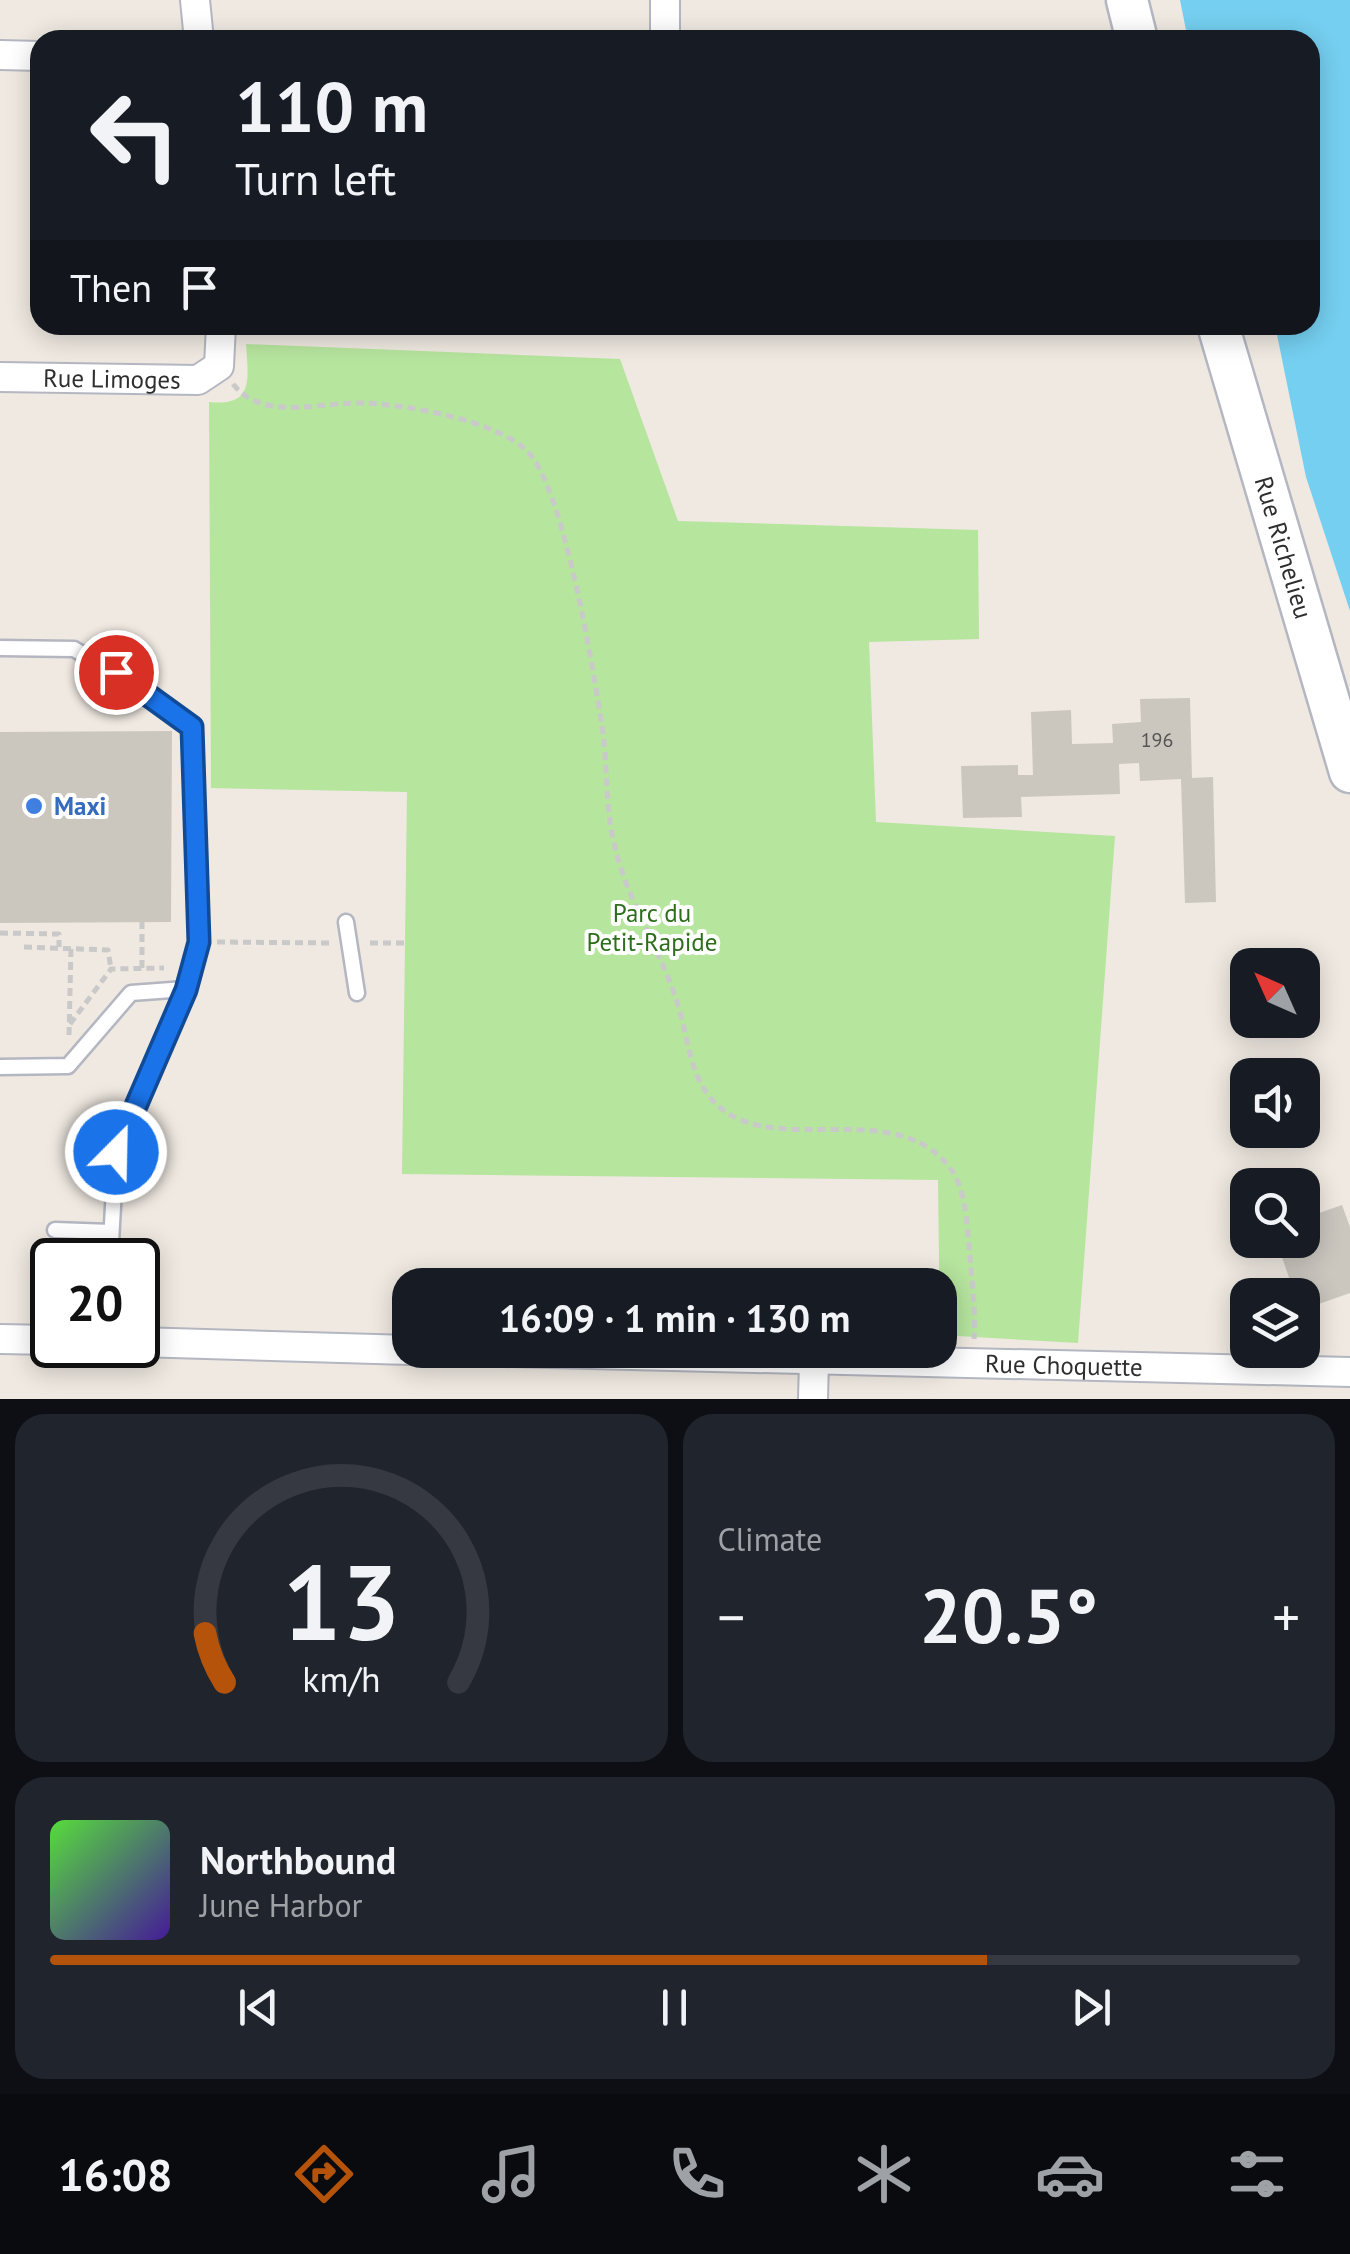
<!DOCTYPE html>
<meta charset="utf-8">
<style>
:root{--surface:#171b24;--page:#20242c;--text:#f1f3f6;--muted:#9ea1a6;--line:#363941;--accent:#b45309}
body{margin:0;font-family:"PT Sans",sans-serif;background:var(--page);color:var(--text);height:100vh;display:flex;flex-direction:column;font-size:38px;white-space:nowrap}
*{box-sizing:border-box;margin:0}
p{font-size:32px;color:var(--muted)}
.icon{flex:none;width:55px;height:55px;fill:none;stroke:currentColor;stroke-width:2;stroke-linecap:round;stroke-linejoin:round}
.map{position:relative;height:1399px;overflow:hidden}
.side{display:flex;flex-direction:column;gap:15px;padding:15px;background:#0d0f14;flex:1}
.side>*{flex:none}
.banner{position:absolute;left:30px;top:30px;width:1290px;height:305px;border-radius:30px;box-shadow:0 5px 25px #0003;background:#171b24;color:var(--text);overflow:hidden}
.needle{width:65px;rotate:315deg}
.tools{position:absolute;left:1230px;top:948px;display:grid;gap:20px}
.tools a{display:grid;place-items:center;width:90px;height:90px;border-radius:20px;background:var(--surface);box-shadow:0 5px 25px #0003;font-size:50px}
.speed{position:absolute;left:30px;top:1238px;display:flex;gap:20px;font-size:50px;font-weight:700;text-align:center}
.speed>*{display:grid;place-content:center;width:130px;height:130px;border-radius:50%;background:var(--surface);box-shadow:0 5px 25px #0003;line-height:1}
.speed .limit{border:5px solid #111;border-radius:15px;background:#fff;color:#111}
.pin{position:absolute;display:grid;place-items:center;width:85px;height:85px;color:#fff;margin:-42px;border:5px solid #fff;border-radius:50%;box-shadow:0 2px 10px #0007}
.me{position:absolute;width:110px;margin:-55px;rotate:23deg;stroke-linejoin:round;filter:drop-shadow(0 0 8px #0008)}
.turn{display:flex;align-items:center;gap:35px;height:210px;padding:0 40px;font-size:45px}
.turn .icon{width:130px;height:130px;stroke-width:2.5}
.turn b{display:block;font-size:70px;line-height:85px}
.then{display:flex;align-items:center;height:95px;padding:0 40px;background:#0003;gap:20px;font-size:38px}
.big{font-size:75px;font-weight:700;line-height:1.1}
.side .card{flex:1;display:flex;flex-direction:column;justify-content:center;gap:15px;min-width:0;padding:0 35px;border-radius:30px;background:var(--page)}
.side .dial{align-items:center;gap:0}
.dial svg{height:260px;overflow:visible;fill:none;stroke:var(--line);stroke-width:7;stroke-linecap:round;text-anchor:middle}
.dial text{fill:var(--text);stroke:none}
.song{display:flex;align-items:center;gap:30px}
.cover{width:120px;height:120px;border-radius:15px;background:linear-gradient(135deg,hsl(110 70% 55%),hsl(260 70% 35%))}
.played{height:10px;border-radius:5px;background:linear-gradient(90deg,var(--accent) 75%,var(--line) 75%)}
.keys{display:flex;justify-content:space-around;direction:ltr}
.heat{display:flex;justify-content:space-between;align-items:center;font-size:55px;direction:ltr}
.side .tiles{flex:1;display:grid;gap:15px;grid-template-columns:1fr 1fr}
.card:last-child{grid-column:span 2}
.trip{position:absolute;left:392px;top:1268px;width:565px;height:100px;border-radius:30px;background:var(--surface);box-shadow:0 5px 25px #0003;font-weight:700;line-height:100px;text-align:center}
.menu{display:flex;height:160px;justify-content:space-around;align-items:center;background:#090b0e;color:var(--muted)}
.menu .icon{width:70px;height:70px}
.menu .current{color:var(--accent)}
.menu b{font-size:45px;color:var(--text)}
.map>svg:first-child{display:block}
</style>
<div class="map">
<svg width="1350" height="1399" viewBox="0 0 1350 1399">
<rect width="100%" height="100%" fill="#efe9e1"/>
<!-- green -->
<path fill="#b6e59e" d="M246 344 620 359 678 521 978 530 979 639 869 642 876 822 1115 836 1078 1343 940 1335 938 1180 402 1174 407 792 211 788 209 402C255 407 248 378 246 344Z"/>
<!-- water -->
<path fill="#75cff0" d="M1180 0H1350V611L1306 477 1275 325H1310V40H1188Z"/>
<!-- building -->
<path fill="#cbc7bf" d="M1190 698 1192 778 1213 777 1216 902 1185 903 1181 779 1140 781 1139 763 1119 764 1120 794 1021 797 1022 817 963 818 961 766 1018 765V775H1033L1031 712 1071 710 1072 744 1113 743 1112 724 1141 722 1140 699Z
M172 731 171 922 0 923V732Z
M1342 1205 1350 1227V1293L1302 1310V1295H1295L1276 1240H1302V1219Z"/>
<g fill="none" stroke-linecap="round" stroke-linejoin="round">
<defs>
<path id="service" d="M0 648 74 649 140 688 192 727 199 941 185 989 116 1153 110 1260
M346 922 357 993
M0 1067 68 1066 131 993 185 989
M55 1230 111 1232"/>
<g id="minor">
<path d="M195 0 199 40"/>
<path d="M665 0V40"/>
<path d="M0 55 40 56"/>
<path id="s1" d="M0 377 198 380 219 366 221 325"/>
<path d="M0 1339 52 1340"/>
<path d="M138 1342 410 1350"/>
<path id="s2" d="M419 1350 1350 1372"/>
<path d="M813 1399 814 1361"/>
</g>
<g id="secondary">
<path d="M1127 0 1137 40"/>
<path id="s3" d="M1218 325 1350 772"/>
</g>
</defs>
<!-- service casing -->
<use href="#service" stroke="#b4b7c1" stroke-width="19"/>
<!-- minor casing -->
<use href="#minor" stroke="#b4b7c1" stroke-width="32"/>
<!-- secondary casing -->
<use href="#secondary" stroke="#b4b7c1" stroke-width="45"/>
<!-- path -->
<path stroke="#c9c9c9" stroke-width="5" stroke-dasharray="8 5" stroke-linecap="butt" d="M233 384C263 422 320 402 362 403 404 404 496 420 527 451 564 487 593 669 602 726 608 764 605 803 613 839 625 896 655 940 674 993 683 1017 686 1043 694 1067 733 1184 886 1083 950 1168 967 1190 967 1229 970 1256 972 1283 976 1311 974 1339
M0 933 59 934V947
M217 942 331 943
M370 943H405
M24 947 108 950 111 969
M142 968V922
M70 1024 111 969 164 968
M69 1035 71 948"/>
<!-- service -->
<use href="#service" stroke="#fff" stroke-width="14"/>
<!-- minor -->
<use href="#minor" stroke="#fff" stroke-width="28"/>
<!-- secondary -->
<use href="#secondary" stroke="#fff" stroke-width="40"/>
</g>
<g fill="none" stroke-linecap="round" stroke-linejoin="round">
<defs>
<path id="route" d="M116 1152 186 990 199 942 192 727 116 672"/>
</defs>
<!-- route casing -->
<use href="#route" stroke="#114b97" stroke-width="25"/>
<!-- route -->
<use href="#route" stroke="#1a73e8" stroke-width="18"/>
</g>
<!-- markers -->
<circle fill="#3f7fe0" stroke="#fff" stroke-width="4" cx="34" cy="806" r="10"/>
<g text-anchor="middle" stroke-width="8" stroke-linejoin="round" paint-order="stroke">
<!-- number labels -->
<g font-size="20" fill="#555452">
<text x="1157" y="747">196</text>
</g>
<!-- street labels -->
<g font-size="25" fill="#2e2e2e" stroke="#fff">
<text dy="9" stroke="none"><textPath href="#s1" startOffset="112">Rue Limoges</textPath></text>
<text dy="9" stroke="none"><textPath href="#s3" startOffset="232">Rue Richelieu</textPath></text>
<text dy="9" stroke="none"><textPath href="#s2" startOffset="645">Rue Choquette</textPath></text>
</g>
<!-- shop labels -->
<g font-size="25" font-weight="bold" fill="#366cbe" stroke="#fff" text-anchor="start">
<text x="54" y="815">Maxi</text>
</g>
<!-- park labels -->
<g font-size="25" fill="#2c6e1b" stroke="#fff">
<text x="652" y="922">Parc du<tspan x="652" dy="29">Petit-Rapide</tspan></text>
</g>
</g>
</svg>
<div class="tools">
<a><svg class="needle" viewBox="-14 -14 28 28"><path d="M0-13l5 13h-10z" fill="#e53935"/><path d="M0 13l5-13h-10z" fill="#9ea1a6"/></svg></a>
<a><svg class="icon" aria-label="sound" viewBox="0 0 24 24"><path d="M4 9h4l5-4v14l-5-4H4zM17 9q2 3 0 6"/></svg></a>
<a><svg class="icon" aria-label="search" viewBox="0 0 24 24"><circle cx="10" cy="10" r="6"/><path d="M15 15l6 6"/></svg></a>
<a><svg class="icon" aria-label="layers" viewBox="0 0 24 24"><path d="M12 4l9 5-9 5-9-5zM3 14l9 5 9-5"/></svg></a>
</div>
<div class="speed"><div class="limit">20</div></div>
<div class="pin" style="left:116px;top:672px;background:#d93025"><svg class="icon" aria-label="arrive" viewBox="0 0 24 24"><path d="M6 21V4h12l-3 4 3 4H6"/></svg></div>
<svg class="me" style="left:116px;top:1152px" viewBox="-20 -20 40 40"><circle r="17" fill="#1a73e8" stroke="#fff" stroke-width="3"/><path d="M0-11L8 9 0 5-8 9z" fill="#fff"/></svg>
<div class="trip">16:09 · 1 min · 130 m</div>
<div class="banner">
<div class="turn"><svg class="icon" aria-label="left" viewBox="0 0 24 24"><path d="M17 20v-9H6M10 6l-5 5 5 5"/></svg><div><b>110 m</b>Turn left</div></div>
<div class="then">Then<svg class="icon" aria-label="arrive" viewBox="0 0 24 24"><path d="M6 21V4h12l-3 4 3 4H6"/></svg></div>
</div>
</div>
<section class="side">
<div class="tiles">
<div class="card dial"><svg viewBox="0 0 100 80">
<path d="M14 69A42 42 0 1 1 86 69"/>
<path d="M14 69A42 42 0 0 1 8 54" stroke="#b45309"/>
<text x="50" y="56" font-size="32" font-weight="700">13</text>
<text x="50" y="72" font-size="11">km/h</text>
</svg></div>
<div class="card"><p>Climate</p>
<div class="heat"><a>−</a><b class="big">20.5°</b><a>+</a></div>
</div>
<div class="card">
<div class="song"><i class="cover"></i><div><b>Northbound</b><p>June Harbor</p></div></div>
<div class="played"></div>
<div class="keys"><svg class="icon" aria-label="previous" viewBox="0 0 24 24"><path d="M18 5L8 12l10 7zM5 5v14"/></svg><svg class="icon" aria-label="pause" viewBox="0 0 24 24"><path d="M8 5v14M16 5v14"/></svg><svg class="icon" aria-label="next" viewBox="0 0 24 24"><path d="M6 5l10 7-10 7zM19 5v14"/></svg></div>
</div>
</div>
</section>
<nav class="menu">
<b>16:08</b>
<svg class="icon current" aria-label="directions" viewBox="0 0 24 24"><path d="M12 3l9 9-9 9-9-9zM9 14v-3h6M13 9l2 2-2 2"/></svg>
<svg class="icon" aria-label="music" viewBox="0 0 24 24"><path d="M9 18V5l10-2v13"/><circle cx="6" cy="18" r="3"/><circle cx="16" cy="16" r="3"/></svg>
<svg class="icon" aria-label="phone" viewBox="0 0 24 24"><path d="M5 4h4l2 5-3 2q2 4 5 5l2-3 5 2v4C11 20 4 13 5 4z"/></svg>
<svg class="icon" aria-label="climate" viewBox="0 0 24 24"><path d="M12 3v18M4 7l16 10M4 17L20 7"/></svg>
<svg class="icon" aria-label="car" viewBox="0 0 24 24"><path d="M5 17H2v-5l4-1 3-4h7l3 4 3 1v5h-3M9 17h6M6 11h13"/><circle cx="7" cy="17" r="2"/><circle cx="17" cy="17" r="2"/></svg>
<svg class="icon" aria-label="filters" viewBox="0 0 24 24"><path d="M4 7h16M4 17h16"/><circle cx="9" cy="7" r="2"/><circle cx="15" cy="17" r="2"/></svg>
</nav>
